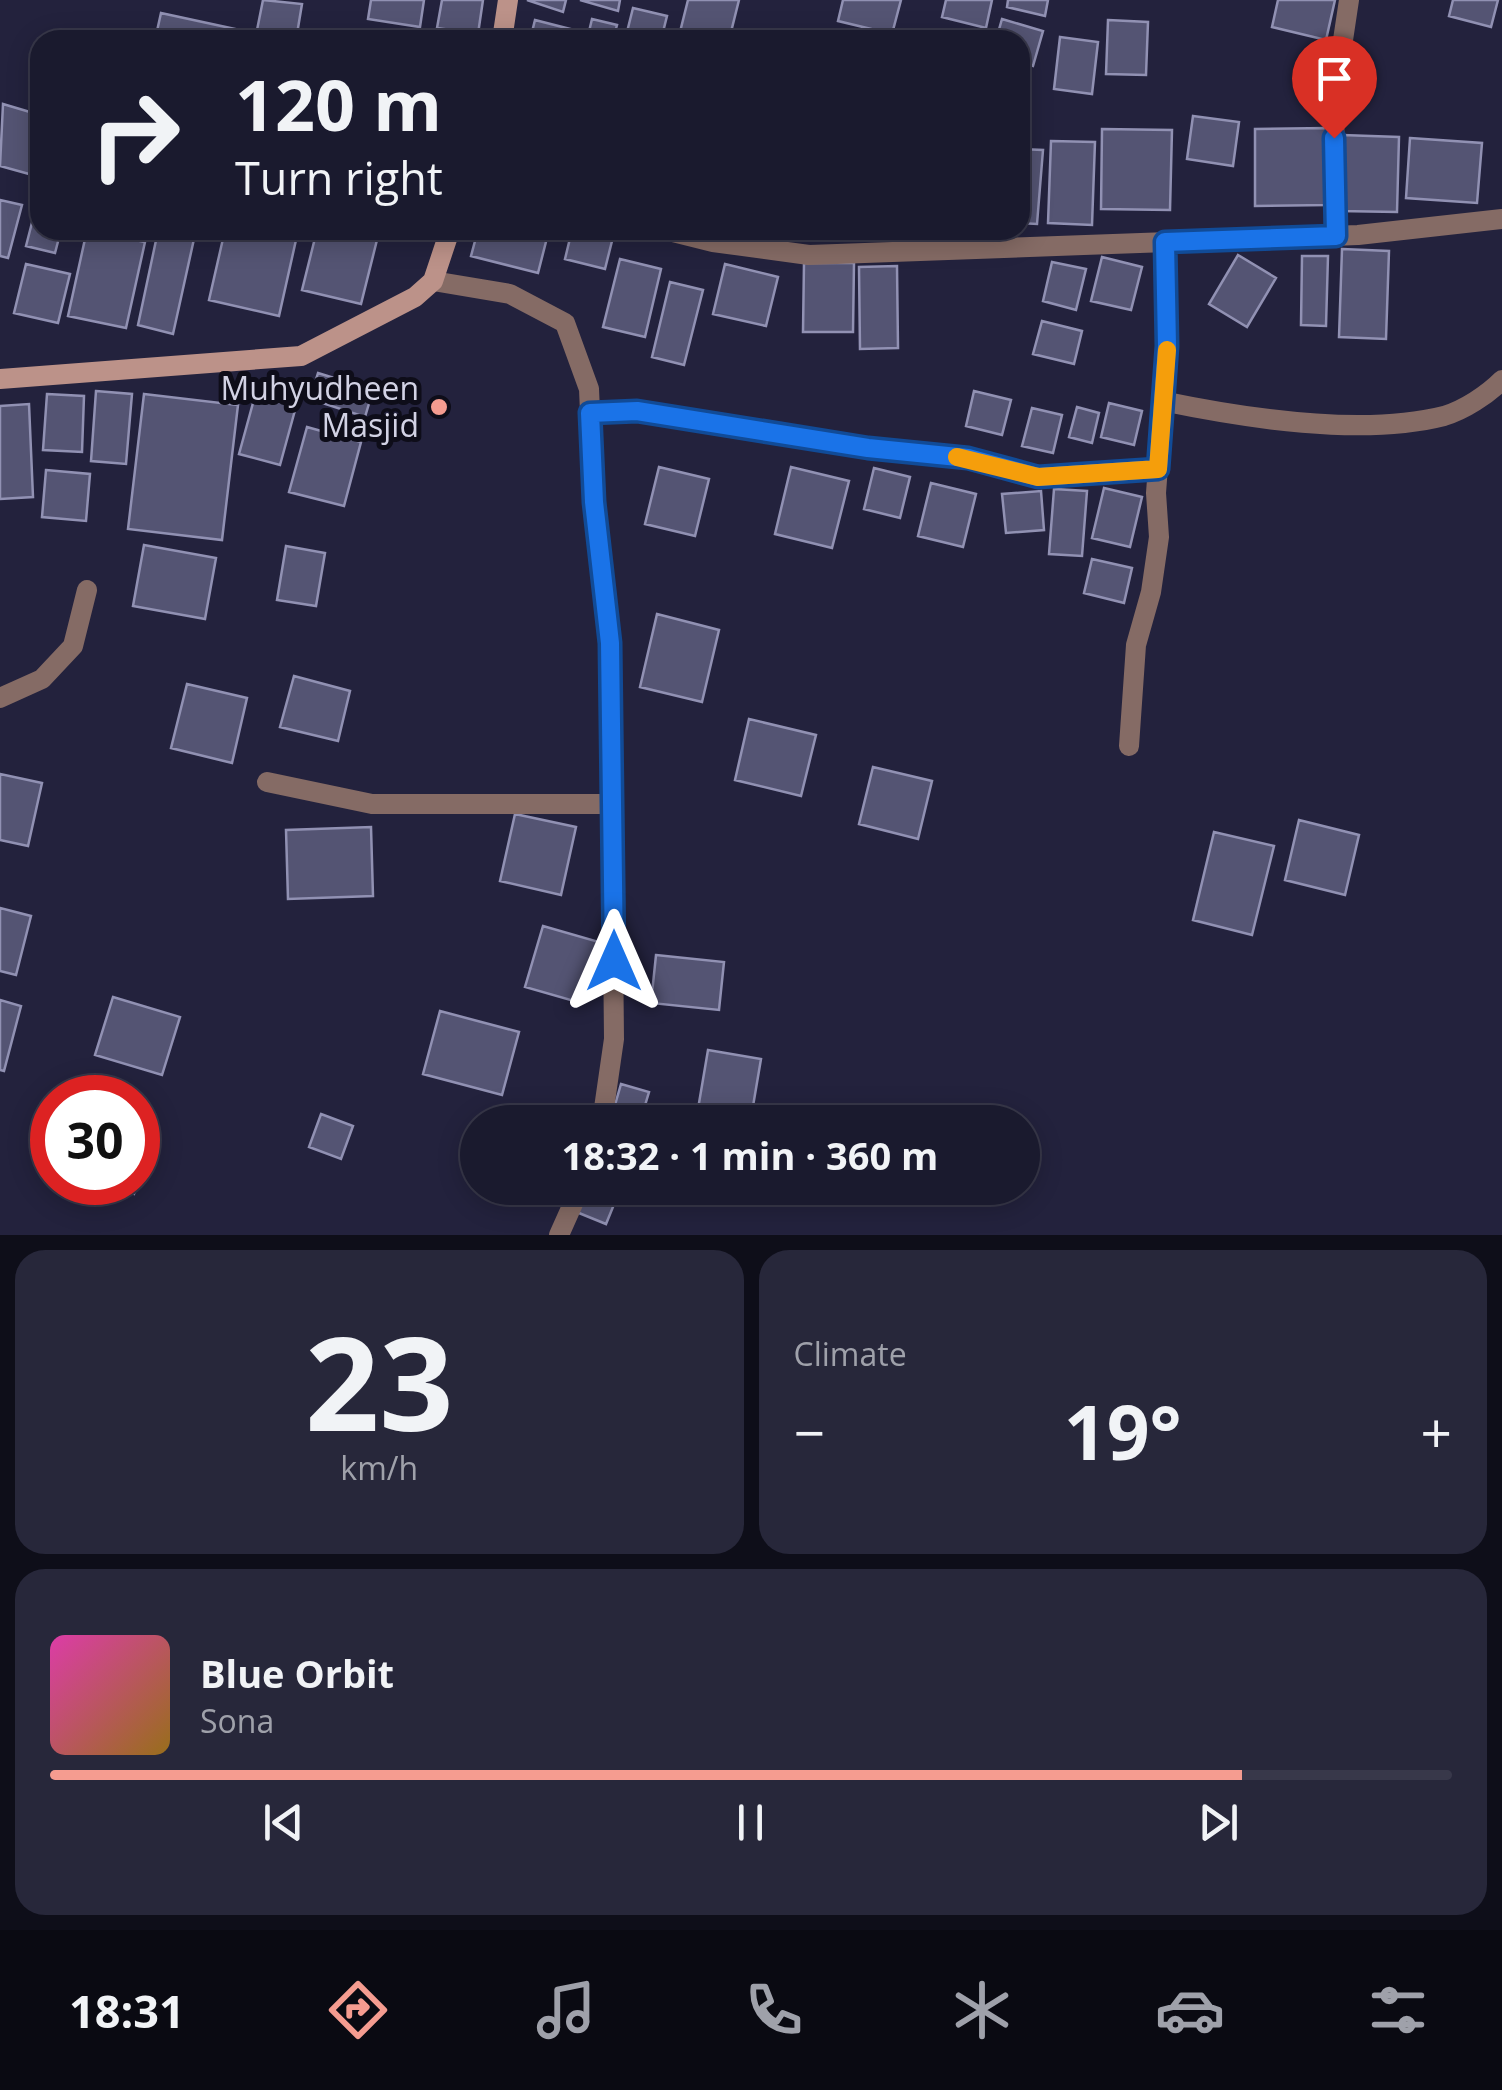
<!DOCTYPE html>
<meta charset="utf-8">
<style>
:root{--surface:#1a1a2e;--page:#27273a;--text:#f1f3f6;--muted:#9fa1aa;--line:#38384a;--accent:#f59c90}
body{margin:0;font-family:"Open Sans",sans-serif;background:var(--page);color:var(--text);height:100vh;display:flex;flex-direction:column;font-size:38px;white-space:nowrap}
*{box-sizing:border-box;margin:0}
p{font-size:32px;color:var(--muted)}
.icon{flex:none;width:55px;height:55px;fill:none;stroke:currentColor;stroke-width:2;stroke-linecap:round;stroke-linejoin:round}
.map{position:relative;height:1235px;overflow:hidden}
.panel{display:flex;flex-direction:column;gap:15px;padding:15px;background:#0e0e19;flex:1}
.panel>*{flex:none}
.guide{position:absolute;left:30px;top:30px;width:1000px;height:210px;border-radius:30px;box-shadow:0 5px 25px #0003,0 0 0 2px var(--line);background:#1a1a2e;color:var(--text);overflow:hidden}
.speed{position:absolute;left:30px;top:1075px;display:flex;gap:20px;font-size:50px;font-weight:700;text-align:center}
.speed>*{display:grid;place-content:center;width:130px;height:130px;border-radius:50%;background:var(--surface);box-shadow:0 5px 25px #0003,0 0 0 2px var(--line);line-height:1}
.speed .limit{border:15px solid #d22;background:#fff;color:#111}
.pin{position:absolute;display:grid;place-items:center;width:85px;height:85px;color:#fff;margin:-102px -42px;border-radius:50% 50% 50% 0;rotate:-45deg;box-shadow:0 0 10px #0007}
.pin .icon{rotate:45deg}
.me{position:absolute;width:110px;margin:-55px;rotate:0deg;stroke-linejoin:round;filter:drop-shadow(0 0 8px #0008)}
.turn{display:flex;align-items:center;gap:35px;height:210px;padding:0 40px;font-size:45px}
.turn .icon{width:130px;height:130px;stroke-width:2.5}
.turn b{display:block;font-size:70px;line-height:85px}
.big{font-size:75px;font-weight:700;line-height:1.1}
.panel .card{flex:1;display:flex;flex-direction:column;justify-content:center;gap:15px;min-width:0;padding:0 35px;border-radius:30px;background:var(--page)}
.panel .dial{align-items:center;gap:0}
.dial b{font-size:130px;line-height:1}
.song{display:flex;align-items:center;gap:30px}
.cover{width:120px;height:120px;border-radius:15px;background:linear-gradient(135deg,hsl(320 70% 55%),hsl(40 70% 35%))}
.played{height:10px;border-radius:5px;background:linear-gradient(90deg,var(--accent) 85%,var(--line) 85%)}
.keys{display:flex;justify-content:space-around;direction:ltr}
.heat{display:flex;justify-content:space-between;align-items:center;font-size:55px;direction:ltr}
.panel .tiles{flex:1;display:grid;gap:15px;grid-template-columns:1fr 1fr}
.card:last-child{grid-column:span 2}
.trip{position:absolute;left:460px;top:1105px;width:580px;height:100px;border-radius:50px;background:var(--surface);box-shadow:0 5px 25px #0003,0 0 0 2px var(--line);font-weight:700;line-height:100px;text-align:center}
.menu{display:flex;height:160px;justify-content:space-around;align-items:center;background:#0a0a12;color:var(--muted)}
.menu .icon{width:70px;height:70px}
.menu .current{color:var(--accent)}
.menu b{font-size:45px;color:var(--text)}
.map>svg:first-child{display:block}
</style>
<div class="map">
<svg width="1502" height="1235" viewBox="0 0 1502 1235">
<rect width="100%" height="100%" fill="#23223d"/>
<!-- building -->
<path fill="#545473" stroke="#9191b3" stroke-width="2.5" d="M263 0 302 4 296 40H255Z
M371 0H424L420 27 368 19Z
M442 0H483L478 34 437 28Z
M527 0H566L563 12Z
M580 0H620L618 11Z
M688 0H739L729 40H693L679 36Z
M843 0H901L892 34 838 21Z
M946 0H992L986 28 942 17Z
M1008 0H1048L1045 16 1007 7Z
M1278 0H1335L1326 40 1272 27Z
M1453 0H1498L1491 27 1449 16Z
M633 8 667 16 661 40H625Z
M161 13 235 29 232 40H155Z
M592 19 617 25 613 40H587Z
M1002 19 1043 31 1033 66 1020 62V40H996Z
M535 20 574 30 571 40H530Z
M1108 20 1148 22 1146 75 1106 74Z
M1060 37 1098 42 1092 94 1054 89Z
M3 104 40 115V177L0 166Z
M1193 116 1239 122 1233 166 1187 159Z
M1327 128 1328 205 1255 206V129Z
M1102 129 1172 130 1170 210 1101 209Z
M1342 135 1399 137 1397 212 1340 211Z
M1410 138 1482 143 1477 203 1406 198Z
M1051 141 1095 142 1092 225 1048 223Z
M1020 149 1043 150 1037 224 1020 223Z
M0 200 22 205 8 258 0 256Z
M36 207 40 208V230H61L55 253 26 246Z
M87 230 145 242 126 328 68 316Z
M225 230H254L296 240 279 316 209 300Z
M317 230H356L378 236 361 304 302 290Z
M478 230H549L538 273 471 256Z
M572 230 613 237 605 269 565 259Z
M158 231 194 239 173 334 138 325Z
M1342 249 1389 251 1386 339 1339 337Z
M1238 255 1276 278 1247 327 1209 304Z
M1302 256H1328L1326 326 1301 325Z
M1102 257 1142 267 1131 310 1091 301Z
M620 259 661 269 645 337 603 327Z
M1052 262 1086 269 1076 310 1043 301Z
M804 263H854L853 332H803Z
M26 264 70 274 58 323 14 313Z
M725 264 778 277 766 326 713 314Z
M897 266 898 348 860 349 859 267Z
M670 282 703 290 684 365 652 357Z
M1042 321 1082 331 1074 364 1033 354Z
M318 373 373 390 365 417 310 399Z
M96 391 132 394 126 464 91 461Z
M974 391 1011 400 1002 435 966 426Z
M256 392 297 403 280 465 239 454Z
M47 394 84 396 82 452 43 450Z
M144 394 238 405 222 540 128 529Z
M1109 403 1142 411 1134 445 1101 437Z
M29 404 33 497 0 499V406Z
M1077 407 1099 413 1092 443 1069 437Z
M1032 408 1062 415 1053 453 1022 446Z
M307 427 361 442 344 506 289 492Z
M659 467 709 479 695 536 645 524Z
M791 467 849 481 832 548 775 534Z
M874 468 910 477 900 518 864 509Z
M46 470 90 474 86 521 42 517Z
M931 483 976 494 963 547 918 536Z
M1104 488 1142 497 1130 547 1092 538Z
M1054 489 1087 491 1082 556 1049 554Z
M1041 491 1044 530 1006 533 1002 494Z
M144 545 216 558 205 619 133 606Z
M286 546 325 553 316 606 277 600Z
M1092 559 1132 568 1124 603 1084 593Z
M657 614 719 630 702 702 640 687Z
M294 676 350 691 338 741 280 727Z
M187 684 247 698 232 763 171 748Z
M749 719 816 735 801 796 735 780Z
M873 767 932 781 918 839 859 824Z
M0 774 42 783 28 846 0 840Z
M515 814 576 827 561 895 500 881Z
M1299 820 1359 835 1345 895 1285 880Z
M371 827 373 896 288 899 286 830Z
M1214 832 1274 846 1252 935 1193 920Z
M0 908 31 916 16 975 0 971Z
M543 926 599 942 581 1003 525 987Z
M656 955 724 962 719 1010 651 1003Z
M113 997 180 1017 162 1075 95 1055Z
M0 1000 21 1006 4 1071 0 1070Z
M440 1011 519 1032 502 1095 423 1074Z
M708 1050 761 1059 751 1118 698 1109Z
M621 1084 649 1092 640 1122 611 1119Z
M321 1114 353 1126 341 1159 309 1147Z
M138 1135 151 1139 134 1194 97 1182H138Z
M583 1189 615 1202 606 1224 574 1211Z"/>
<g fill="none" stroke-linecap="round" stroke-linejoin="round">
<!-- minor -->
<path stroke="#856b65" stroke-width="20" d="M665 230 713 242 809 255 1358 235 1502 219
M1336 236 1334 100 1349 0
M433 281 510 294 565 323 589 389 594 502 610 643 614 1039 602 1122
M1162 401C1244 418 1361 437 1444 416 1464 410 1487 395 1502 380
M590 413 637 411 867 448 968 458 1039 477 1158 469
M0 698 42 679 73 646 87 590
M1129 746 1136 645 1151 592 1159 537 1156 493 1167 346 1165 242
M267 782 372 804H614
M559 1235 580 1188"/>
<!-- secondary -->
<path stroke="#bc9289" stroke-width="20" d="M502 40 508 0
M0 379 301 356 415 297 433 281 450 230"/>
</g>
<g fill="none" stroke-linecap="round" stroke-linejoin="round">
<defs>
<path id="route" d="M614 961 610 643 594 502 590 413 637 411 868 448 968 458 1038 477 1158 469 1167 346 1165 242 1336 236 1334 138"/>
</defs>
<!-- route casing -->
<use href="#route" stroke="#114b97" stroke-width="25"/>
<!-- route -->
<use href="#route" stroke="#1a73e8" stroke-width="18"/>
<!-- slow -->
<path stroke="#f59e0b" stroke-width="18" d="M957 457 1038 477 1158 469 1167 350"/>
</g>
<!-- markers -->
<circle fill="#f59c90" stroke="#0e0d19" stroke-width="4" cx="439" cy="407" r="10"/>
<g text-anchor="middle" stroke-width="10" stroke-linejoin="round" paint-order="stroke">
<!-- poi labels -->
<g font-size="32" fill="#d2d2e4" stroke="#0e0d19" text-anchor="end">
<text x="419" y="400">Muhyudheen<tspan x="419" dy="37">Masjid</tspan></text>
</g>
</g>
</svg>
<div class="speed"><div class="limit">30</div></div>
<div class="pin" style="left:1334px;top:138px;background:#d93025"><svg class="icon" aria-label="arrive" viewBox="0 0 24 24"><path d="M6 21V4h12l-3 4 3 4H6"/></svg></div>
<svg class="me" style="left:614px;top:961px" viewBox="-20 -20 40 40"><path d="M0-17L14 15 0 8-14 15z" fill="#1a73e8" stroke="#fff" stroke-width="4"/></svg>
<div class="trip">18:32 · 1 min · 360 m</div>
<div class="guide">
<div class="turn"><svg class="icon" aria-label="right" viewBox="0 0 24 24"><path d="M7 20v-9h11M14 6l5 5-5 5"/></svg><div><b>120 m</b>Turn right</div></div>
</div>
</div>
<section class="panel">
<div class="tiles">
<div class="card dial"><b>23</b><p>km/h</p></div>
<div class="card"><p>Climate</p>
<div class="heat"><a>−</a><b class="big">19°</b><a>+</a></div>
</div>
<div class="card">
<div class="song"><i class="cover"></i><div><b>Blue Orbit</b><p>Sona</p></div></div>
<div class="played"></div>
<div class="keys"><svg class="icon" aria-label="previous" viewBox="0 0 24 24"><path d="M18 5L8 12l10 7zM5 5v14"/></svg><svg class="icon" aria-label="pause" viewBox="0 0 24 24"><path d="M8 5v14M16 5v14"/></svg><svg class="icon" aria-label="next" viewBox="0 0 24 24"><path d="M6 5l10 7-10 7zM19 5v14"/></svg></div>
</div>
</div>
</section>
<nav class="menu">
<b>18:31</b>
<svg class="icon current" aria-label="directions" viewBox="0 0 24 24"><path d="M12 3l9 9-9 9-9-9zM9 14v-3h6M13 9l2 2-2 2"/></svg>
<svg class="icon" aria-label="music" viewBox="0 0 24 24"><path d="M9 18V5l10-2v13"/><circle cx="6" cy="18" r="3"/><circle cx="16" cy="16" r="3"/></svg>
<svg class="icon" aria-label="phone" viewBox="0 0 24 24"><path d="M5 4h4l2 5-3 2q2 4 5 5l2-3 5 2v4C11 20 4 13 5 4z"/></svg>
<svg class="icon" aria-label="climate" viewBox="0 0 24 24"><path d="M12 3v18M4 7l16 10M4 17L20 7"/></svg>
<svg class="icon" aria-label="car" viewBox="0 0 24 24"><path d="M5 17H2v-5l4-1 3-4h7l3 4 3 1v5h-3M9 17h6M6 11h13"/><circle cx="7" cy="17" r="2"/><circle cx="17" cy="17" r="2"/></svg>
<svg class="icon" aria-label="filters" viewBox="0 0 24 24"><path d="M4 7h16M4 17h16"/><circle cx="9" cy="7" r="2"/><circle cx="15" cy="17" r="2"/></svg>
</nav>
